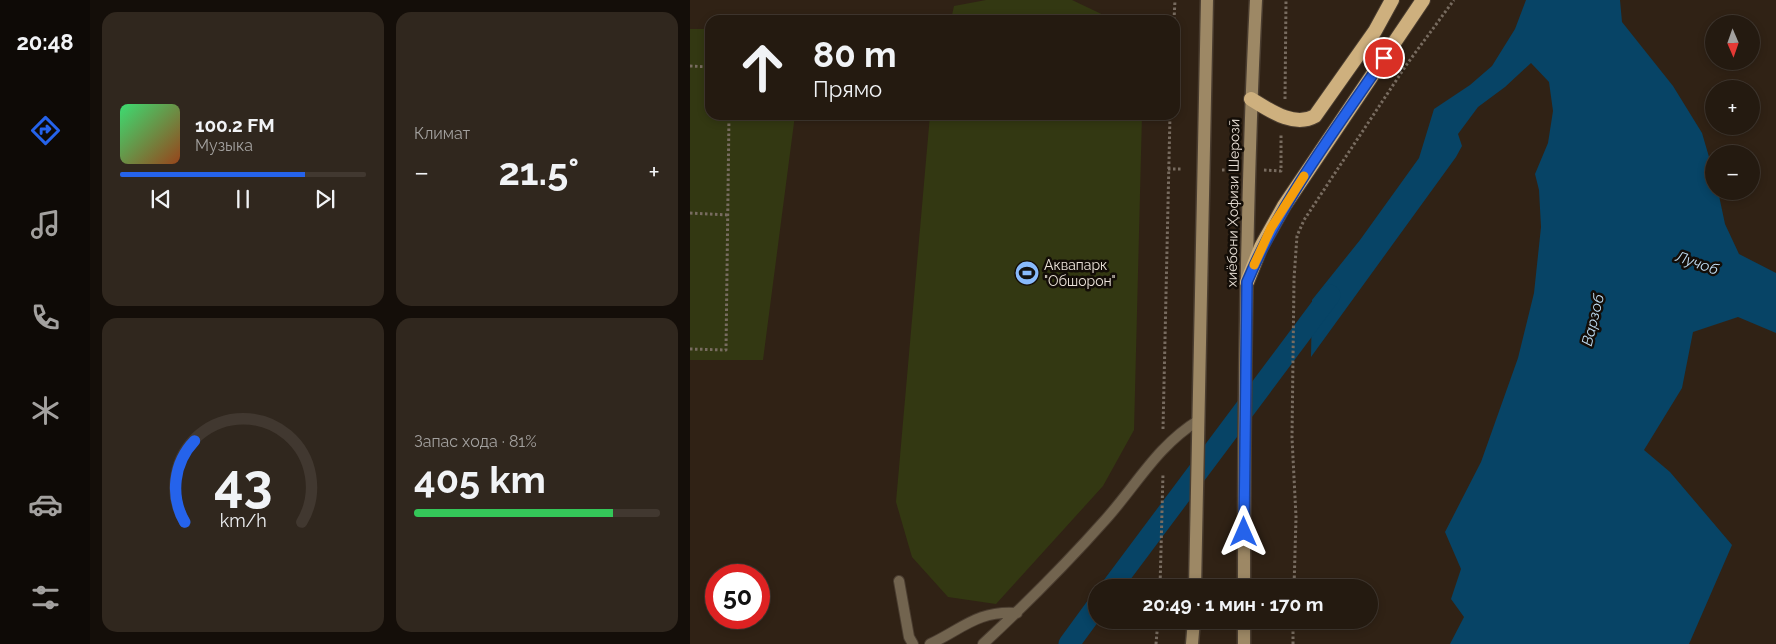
<!DOCTYPE html>
<html lang="ru">
<meta charset="utf-8">
<style>
:root{--surface:#241a10;--page:#30271e;--text:#f1f3f6;--muted:#a3a19f;--line:#413830;--accent:#2563eb}
body{margin:0;font-family:Raleway,sans-serif;background:var(--page);color:var(--text);height:100vh;display:flex;flex-direction:column;font-size:19px;white-space:nowrap}
*{box-sizing:border-box;margin:0}
p{font-size:16px;color:var(--muted)}
.icon{flex:none;width:28px;height:28px;fill:none;stroke:currentColor;stroke-width:2;stroke-linecap:round;stroke-linejoin:round}
.map{position:relative;flex:1;overflow:hidden}
.panel{display:flex;flex-direction:column;gap:12px;padding:12px;background:#140e09;width:600px}
.panel>*{flex:none}
.guide{position:absolute;left:15px;top:15px;width:475px;height:105px;border-radius:15px;box-shadow:0 2px 8px #0003,0 0 0 1px var(--line);background:#241a10;color:var(--text);overflow:hidden}
.needle{width:32px;rotate:178deg}
.buttons{position:absolute;left:1015px;top:15px;display:grid;gap:10px}
.buttons a{display:grid;place-items:center;width:55px;height:55px;border-radius:50%;background:var(--surface);box-shadow:0 2px 8px #0003,0 0 0 1px var(--line);font-size:25px}
.speed{position:absolute;left:15px;top:564px;display:flex;gap:10px;font-size:25px;font-weight:700;text-align:center}
.speed>*{display:grid;place-content:center;width:65px;height:65px;border-radius:50%;background:var(--surface);box-shadow:0 2px 8px #0003,0 0 0 1px var(--line);line-height:1}
.speed .limit{border:8px solid #d22;background:#fff;color:#111}
.pin{position:absolute;display:grid;place-items:center;width:42px;height:42px;color:#fff;margin:-21px;border:2px solid #fff;border-radius:50%;box-shadow:0 1px 5px #0007}
.me{position:absolute;width:55px;margin:-28px;rotate:0deg;stroke-linejoin:round;filter:drop-shadow(0 0 4px #0008)}
.turn{display:flex;align-items:center;gap:18px;height:105px;padding:0 25px;font-size:22px}
.turn .icon{width:65px;height:65px;stroke-width:2.5}
.turn b{display:block;font-size:35px;line-height:42px}
.big{font-size:38px;font-weight:700;line-height:1.1}
.panel .widget{flex:1;display:flex;flex-direction:column;justify-content:center;gap:8px;min-width:0;padding:0 18px;border-radius:15px;background:var(--page)}
.panel .dial{align-items:center;gap:0}
.dial svg{height:130px;overflow:visible;fill:none;stroke:var(--line);stroke-width:7;stroke-linecap:round;text-anchor:middle}
.dial text{fill:var(--text);stroke:none}
.song{display:flex;align-items:center;gap:15px}
.cover{width:60px;height:60px;border-radius:8px;background:linear-gradient(135deg,hsl(140 70% 55%),hsl(20 70% 35%))}
.played{height:5px;border-radius:2px;background:linear-gradient(90deg,var(--accent) 75%,var(--line) 75%)}
.keys{display:flex;justify-content:space-around;direction:ltr}
.heat{display:flex;justify-content:space-between;align-items:center;font-size:28px;direction:ltr}
.charge{height:8px;border-radius:4px;background:linear-gradient(90deg,#34c759 81%,var(--line) 0)}
.panel .tiles{flex:1;display:grid;gap:12px;grid-template-columns:repeat(2,1fr)}
.trip{position:absolute;left:398px;top:579px;width:290px;height:50px;border-radius:25px;background:var(--surface);box-shadow:0 2px 8px #0003,0 0 0 1px var(--line);font-weight:700;line-height:50px;text-align:center}
main{display:flex;flex:1;min-height:0}
.dock{display:flex;flex-direction:column;width:90px;justify-content:space-around;align-items:center;background:#0e0a06;color:var(--muted)}
.dock .icon{width:35px;height:35px}
.dock .current{color:var(--accent)}
.dock b{font-size:22px;color:var(--text)}
.map>svg:first-child{display:block}
</style>
<main>
<nav class="dock">
<b>20:48</b>
<svg class="icon current" aria-label="directions" viewBox="0 0 24 24"><path d="M12 3l9 9-9 9-9-9zM9 14v-3h6M13 9l2 2-2 2"/></svg>
<svg class="icon" aria-label="music" viewBox="0 0 24 24"><path d="M9 18V5l10-2v13"/><circle cx="6" cy="18" r="3"/><circle cx="16" cy="16" r="3"/></svg>
<svg class="icon" aria-label="phone" viewBox="0 0 24 24"><path d="M5 4h4l2 5-3 2q2 4 5 5l2-3 5 2v4C11 20 4 13 5 4z"/></svg>
<svg class="icon" aria-label="climate" viewBox="0 0 24 24"><path d="M12 3v18M4 7l16 10M4 17L20 7"/></svg>
<svg class="icon" aria-label="car" viewBox="0 0 24 24"><path d="M5 17H2v-5l4-1 3-4h7l3 4 3 1v5h-3M9 17h6M6 11h13"/><circle cx="7" cy="17" r="2"/><circle cx="17" cy="17" r="2"/></svg>
<svg class="icon" aria-label="filters" viewBox="0 0 24 24"><path d="M4 7h16M4 17h16"/><circle cx="9" cy="7" r="2"/><circle cx="15" cy="17" r="2"/></svg>
</nav>
<section class="panel">
<div class="tiles">
<div class="widget">
<div class="song"><i class="cover"></i><div><b>100.2 FM</b><p>Музыка</p></div></div>
<div class="played"></div>
<div class="keys"><svg class="icon" aria-label="previous" viewBox="0 0 24 24"><path d="M18 5L8 12l10 7zM5 5v14"/></svg><svg class="icon" aria-label="pause" viewBox="0 0 24 24"><path d="M8 5v14M16 5v14"/></svg><svg class="icon" aria-label="next" viewBox="0 0 24 24"><path d="M6 5l10 7-10 7zM19 5v14"/></svg></div>
</div>
<div class="widget"><p>Климат</p>
<div class="heat"><a>−</a><b class="big">21.5°</b><a>+</a></div>
</div>
<div class="widget dial"><svg viewBox="0 0 100 80">
<path d="M14 69A42 42 0 1 1 86 69"/>
<path d="M14 69A42 42 0 0 1 20 19" stroke="#2563eb"/>
<text x="50" y="56" font-size="32" font-weight="700">43</text>
<text x="50" y="72" font-size="11">km/h</text>
</svg></div>
<div class="widget"><p>Запас хода · 81%</p><b class="big">405 km</b><div class="charge"></div></div>
</div>
</section>
<div class="map">
<svg width="1086" height="644" viewBox="0 0 1086 644">
<rect width="100%" height="100%" fill="#302215"/>
<!-- green -->
<path fill="#333812" d="M296 0H382L424 20H261L264 6Z
M0 29H20V115H105L73 360H0Z
M240 115H452L444 430 413 486 306 604 258 597 222 557 206 502Z"/>
<!-- water -->
<path fill="#074466" d="M836 0H930L932 22 983 86 1012 133 1024 174V191H1028L1035 224 1049 254 1086 273V333L1048 317 1003 332 992 388 954 450 980 472 1042 545 999 644H760L774 617 761 599 771 569 755 532 791 462 828 358 844 293 851 227 849 190 845 174 858 143 863 111 859 82 841 63 815 87 788 107 768 134 772 146 766 157 621 357 622 300 670 240 729 158 744 109 780 85 802 66 825 29Z"/>
<g fill="none" stroke-linecap="round" stroke-linejoin="round">
<!-- canal -->
<path stroke="#074466" stroke-width="21" d="M421 588 640 295
M379 644 406 607"/>
<defs>
<path id="service" d="M209 581 219 637 223 644
M240 644C272 629 288 610 327 613
M293 644C336 604 377 563 416 519 448 483 467 446 509 420"/>
<path id="secondary" d="M505 588 517 0
M554 588C554 392 556 196 566 0
M502 644 504 620
M554 644V620"/>
<path id="trunk" d="M561 99C579 110 604 128 625 116L685 31 702 0
M557 282 571 247 594 206 733 0"/>
</defs>
<!-- service casing -->
<use href="#service" stroke="#4a3d30" stroke-width="12"/>
<!-- secondary casing -->
<use href="#secondary" stroke="#4a3d30" stroke-width="15"/>
<!-- trunk casing -->
<use href="#trunk" stroke="#4a3d30" stroke-width="16"/>
<!-- path -->
<path stroke="#786c60" stroke-width="3" stroke-dasharray="2.5 2.5" stroke-linecap="butt" d="M484 20 485 0
M0 66 20 67
M595 99 596 0
M478 169H492
M532 170H539
M574 170 591 171V134
M0 213 38 215
M0 349 36 350 39 115
M473 429 480 115
M470 588 473 473
M604 588 606 517 602 438 604 279 607 236 614 220 717 64 764 0
M466 644 468 620
M603 644V620"/>
<!-- service -->
<use href="#service" stroke="#72644f" stroke-width="10"/>
<!-- secondary -->
<use href="#secondary" stroke="#9d8865" stroke-width="12"/>
<!-- trunk -->
<use href="#trunk" stroke="#ceb07e" stroke-width="14"/>
</g>
<g fill="none" stroke-linecap="round" stroke-linejoin="round">
<defs>
<path id="route" d="M554 532 557 282C591 201 645 131 694 58"/>
</defs>
<!-- route casing -->
<use href="#route" stroke="#184099" stroke-width="12"/>
<!-- route -->
<use href="#route" stroke="#2563eb" stroke-width="9"/>
<!-- slow -->
<path stroke="#f59e0b" stroke-width="9" d="M564 265 581 228 614 176"/>
</g>
<!-- icons -->
<defs>
<symbol id="stadium-disc" viewBox="-11 -11 22 22"><circle r="9.5" fill="#88bafc" stroke="#130d07"/><path d="M0-5a6.5 5 0 1 0 0 10a6.5 5 0 1 0 0-10ZM-3.5-1.8h7v3.6h-7Z" fill="#111"/></symbol>
</defs>
<g fill-rule="evenodd">
<use href="#stadium-disc" x="323" y="259" width="28" height="28"/>
</g>
<g text-anchor="middle" stroke-width="5" stroke-linejoin="round" paint-order="stroke">
<!-- street labels -->
<g font-size="14" fill="#ebe2d9" stroke="#130d07">
<text transform="translate(543 203) rotate(-89)" y="5">хиёбони Ҳофизи Шерозӣ</text>
</g>
<!-- poi labels -->
<g font-size="14" fill="#ebe2d9" stroke="#130d07" text-anchor="start">
<text x="354" y="270">Аквапарк<tspan x="354" dy="16">"Обшорон"</tspan></text>
</g>
<!-- water labels -->
<g font-size="15" font-style="italic" fill="#c1dff6" stroke="#130d07">
<text transform="translate(1007 263) rotate(19)" y="5">Лучоб</text>
<text transform="translate(903 320) rotate(-76)" y="5">Варзоб</text>
</g>
</g>
</svg>
<div class="buttons">
<a><svg class="needle" viewBox="-14 -14 28 28"><path d="M0-13l5 13h-10z" fill="#e53935"/><path d="M0 13l5-13h-10z" fill="#a3a19f"/></svg></a>
<a>+</a>
<a>−</a>
</div>
<div class="speed"><div class="limit">50</div></div>
<div class="pin" style="left:694px;top:58px;background:#d93025"><svg class="icon" aria-label="arrive" viewBox="0 0 24 24"><path d="M6 21V4h12l-3 4 3 4H6"/></svg></div>
<svg class="me" style="left:554px;top:532px" viewBox="-20 -20 40 40"><path d="M0-17L14 15 0 8-14 15z" fill="#2563eb" stroke="#fff" stroke-width="4"/></svg>
<div class="trip">20:49 · 1 мин · 170 m</div>
<div class="guide">
<div class="turn"><svg class="icon" aria-label="ahead" viewBox="0 0 24 24"><path d="M12 20V5M6 11l6-6 6 6"/></svg><div><b>80 m</b>Прямо</div></div>
</div>
</div>
</main>
